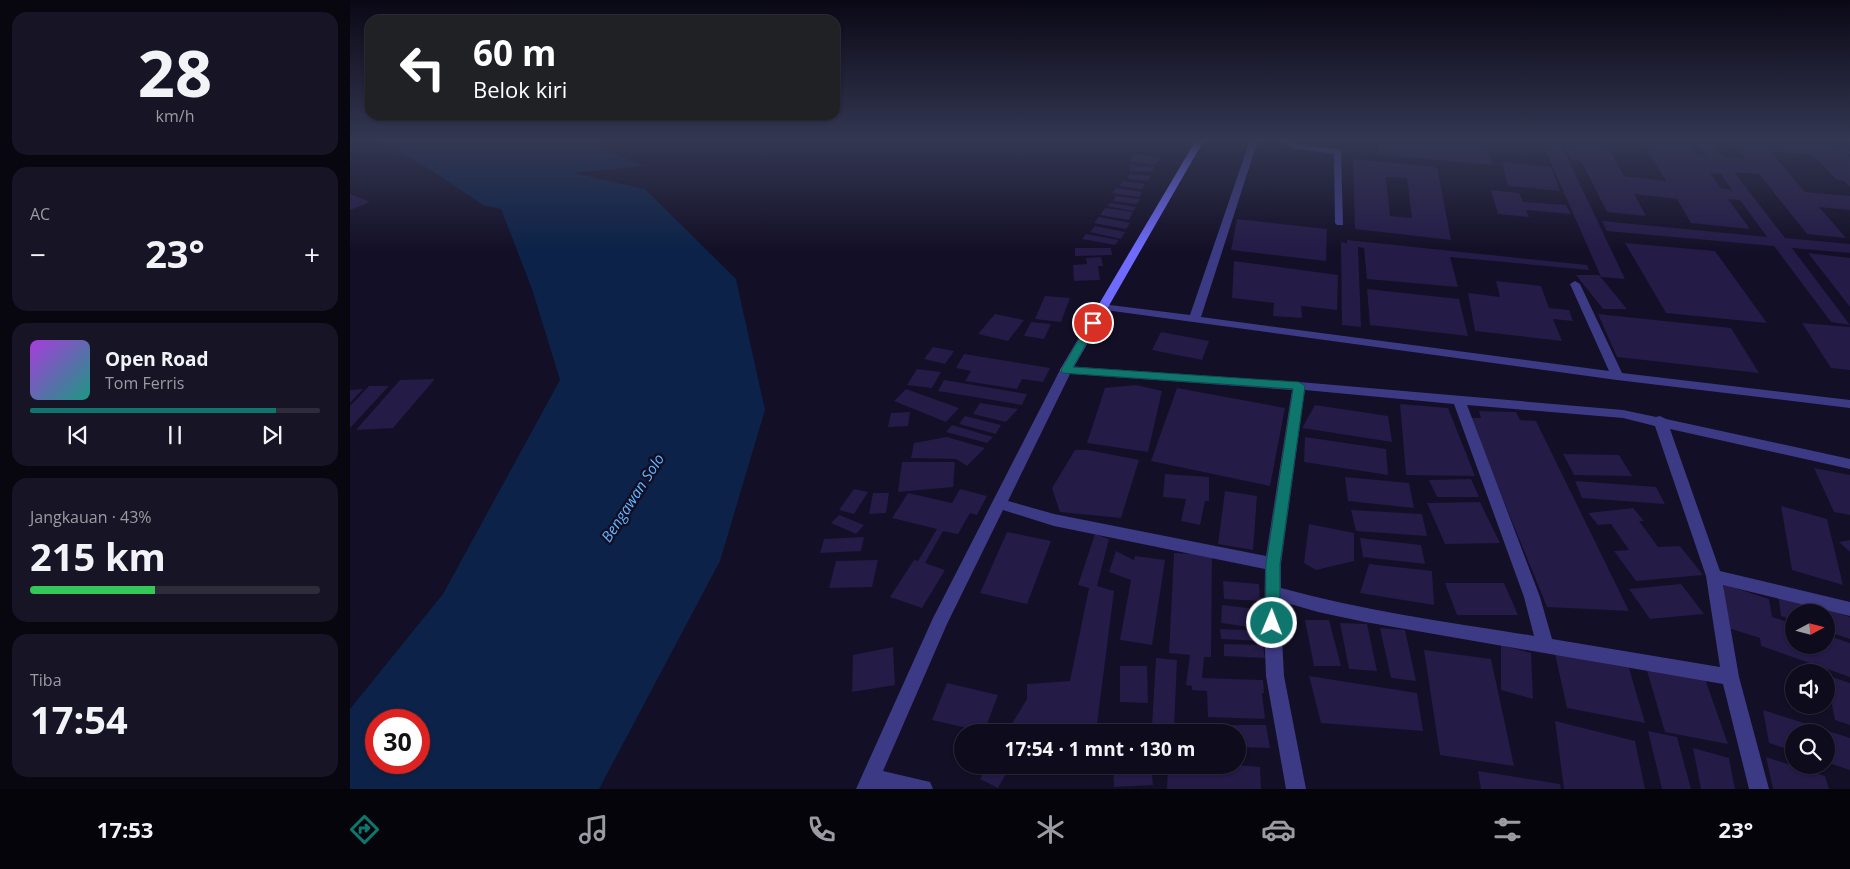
<!DOCTYPE html>
<html lang="id">
<meta charset="utf-8">
<style>
:root{--surface:#0e0b1c;--page:#171425;--text:#f1f3f6;--muted:#9b9ba3;--line:#2e2b3b;--accent:#0f766e}
body{margin:0;font-family:"Open Sans",sans-serif;background:var(--page);color:var(--text);height:100vh;display:flex;flex-direction:column;font-size:19px;white-space:nowrap}
*{box-sizing:border-box;margin:0}
p{font-size:16px;color:var(--muted)}
.icon{flex:none;width:28px;height:28px;fill:none;stroke:currentColor;stroke-width:2;stroke-linecap:round;stroke-linejoin:round}
.map{position:relative;flex:1;overflow:hidden}
.side{display:flex;flex-direction:column;gap:12px;padding:12px;background:#08060f;width:350px}
.side>*{flex:none}
.banner{position:absolute;left:15px;top:15px;width:475px;height:105px;border-radius:15px;box-shadow:0 1px 4px #0004,0 0 0 1px var(--line);background:#202124;color:#fff;overflow:hidden}
.needle{width:32px;rotate:83deg}
.controls{position:absolute;left:1435px;top:604px;display:grid;gap:10px}
.controls a{display:grid;place-items:center;width:50px;height:50px;border-radius:50%;background:var(--surface);box-shadow:0 1px 4px #0004,0 0 0 1px var(--line);font-size:25px}
.speed{position:absolute;left:15px;top:709px;display:flex;gap:10px;font-size:25px;font-weight:700;text-align:center}
.speed>*{display:grid;place-content:center;width:65px;height:65px;border-radius:50%;background:var(--surface);box-shadow:0 1px 4px #0004,0 0 0 1px var(--line);line-height:1}
.speed .limit{border:8px solid #d22;background:#fff;color:#111}
.pin{position:absolute;display:grid;place-items:center;width:42px;height:42px;color:#fff;margin:-21px;border:2px solid #fff;border-radius:50%;box-shadow:0 1px 5px #0007}
.me{position:absolute;width:55px;margin:-28px;rotate:1deg;stroke-linejoin:round;filter:drop-shadow(0 0 4px #0008)}
.turn{display:flex;align-items:center;gap:18px;height:105px;padding:0 25px;font-size:22px}
.turn .icon{width:65px;height:65px;stroke-width:2.5}
.turn b{display:block;font-size:35px;line-height:42px}
.big{font-size:38px;font-weight:700;line-height:1.1}
.side .tile{flex:1;display:flex;flex-direction:column;justify-content:center;gap:8px;min-width:0;padding:0 18px;border-radius:15px;background:var(--page)}
.side .dial{align-items:center;gap:0}
.dial b{font-size:65px;line-height:1}
.song{display:flex;align-items:center;gap:15px}
.cover{width:60px;height:60px;border-radius:8px;background:linear-gradient(135deg,hsl(280 70% 55%),hsl(170 70% 35%))}
.played{height:5px;border-radius:2px;background:linear-gradient(90deg,var(--accent) 85%,var(--line) 85%)}
.keys{display:flex;justify-content:space-around;direction:ltr}
.heat{display:flex;justify-content:space-between;align-items:center;font-size:28px;direction:ltr}
.charge{height:8px;border-radius:4px;background:linear-gradient(90deg,#34c759 43%,var(--line) 0)}
.trip{position:absolute;left:604px;top:724px;width:292px;height:50px;border-radius:25px;background:var(--surface);box-shadow:0 1px 4px #0004,0 0 0 1px var(--line);font-weight:700;line-height:50px;text-align:center}
.tab-bar{display:flex;height:80px;justify-content:space-around;align-items:center;background:#06040b;color:var(--muted)}
.tab-bar .icon{width:35px;height:35px}
.tab-bar .selected{color:var(--accent)}
.tab-bar b{font-size:22px;color:var(--text)}
main{display:flex;flex:1;min-height:0}
.map>svg:first-child{display:block}
</style>
<main>
<section class="side">
<div class="tile dial"><b>28</b><p>km/h</p></div>
<div class="tile"><p>AC</p>
<div class="heat"><a>−</a><b class="big">23°</b><a>+</a></div>
</div>
<div class="tile">
<div class="song"><i class="cover"></i><div><b>Open Road</b><p>Tom Ferris</p></div></div>
<div class="played"></div>
<div class="keys"><svg class="icon" aria-label="previous" viewBox="0 0 24 24"><path d="M18 5L8 12l10 7zM5 5v14"/></svg><svg class="icon" aria-label="pause" viewBox="0 0 24 24"><path d="M8 5v14M16 5v14"/></svg><svg class="icon" aria-label="next" viewBox="0 0 24 24"><path d="M6 5l10 7-10 7zM19 5v14"/></svg></div>
</div>
<div class="tile"><p>Jangkauan · 43%</p><b class="big">215 km</b><div class="charge"></div></div>
<div class="tile"><p>Tiba</p><b class="big">17:54</b></div>
</section>
<div class="map">
<svg width="1500" height="789" viewBox="0 0 1500 789">
<rect width="100%" height="100%" fill="#130f26"/>
<!-- water -->
<path fill="#0c2248" fill-rule="evenodd" d="M19 140H247L252 149 294 166 224 173 295 189 386 279 415 410 370 561 249 789H0V709L93 594 210 380 182 289 151 209 133 205 81 170 40 147ZM26 720H69V762H26Z"/>
<!-- building -->
<path fill="#241b47" fill-rule="evenodd" d="M1027 140H1135L1142 165 1028 154Z
M1191 140H1209L1275 279 1251 277Z
M1221 140H1254L1274 176 1316 181 1291 140H1337L1347 155 1357 156 1347 142 1341 140H1482L1488 147H1500V154H1496L1500 158V187L1494 181 1487 180 1463 155 1420 151 1455 192 1500 196V210L1469 207 1496 238 1457 234 1409 174 1384 172 1435 238 1500 244V253L1442 248 1500 325 1481 322 1424 246 1257 231 1252 221 1417 237 1390 200 1378 199 1400 229 1341 223 1327 199 1284 194 1296 216 1257 212 1231 161 1221 159 1214 146 1224 147ZM1362 143 1384 145 1396 159 1373 157ZM1360 173 1371 174 1382 190 1371 188Z
M784 154 810 158 805 165 779 161Z
M1003 159 1087 167 1101 240 1005 229ZM1036 177 1057 178 1062 218 1040 216Z
M1152 162 1201 167 1210 191 1158 186Z
M780 165 804 167 802 172 780 171Z
M779 174 800 176 798 181 777 179Z
M773 181 795 184 792 189 770 186Z
M766 188 792 192 789 197 762 193Z
M1141 190 1169 193 1173 202 1216 205 1221 214 1176 210 1179 217 1148 214Z
M0 194 20 202 0 210Z
M766 196 790 199 787 204 763 201Z
M760 203 786 207 783 211 757 206Z
M755 208 783 212 779 220 750 215Z
M749 217 780 223 776 229 744 223Z
M887 219 977 229 976 261 881 250Z
M745 226 775 232 771 239 740 232Z
M736 234 769 240 765 245 732 239Z
M997 240 1237 265 1239 270 1100 257 1108 287 1017 279 1014 248 1008 247 1011 327 992 325 991 242 997 243Z
M1275 243 1365 251 1417 323 1316 313Z
M725 248H761L762 255 725 256Z
M1458 253 1500 258V307Z
M751 257 753 266H748L750 280 724 281 723 265 737 264 736 258Z
M884 261 988 275 987 310 951 306 952 318 923 316 924 303 882 298Z
M1226 275H1249L1277 309H1253Z
M1146 281 1191 286 1199 308 1219 310 1223 321 1203 319 1212 341 1125 331 1118 293 1150 297Z
M1017 289 1109 299 1118 336 1020 325Z
M695 296 720 298 711 322 685 319Z
M645 314 674 320 658 341 628 334Z
M1248 314 1381 328 1409 373 1267 357Z
M681 322 701 324 694 339 674 336Z
M1452 323 1500 327V370L1481 368Z
M811 332 859 341 852 360 802 350Z
M583 347 604 351 595 364 574 359Z
M614 354 700 368 693 382 672 379 667 389 615 381 621 371 606 368Z
M567 369 591 372 582 388 557 385Z
M85 379 43 428 6 430 50 380Z
M594 380 677 394 672 405 588 391Z
M786 385 812 391 798 452 737 443 755 388Z
M19 386H39L0 428V406Z
M827 388 935 408 920 486 801 461Z
M13 389 0 403V390Z
M556 389 609 408 596 422 544 401Z
M630 403 668 409 656 422 623 414Z
M1050 404 1098 408 1125 476 1056 475Z
M965 405 1038 416 1042 442 952 428Z
M1129 411 1166 412 1170 420 1186 421 1279 611 1197 607 1120 418H1131Z
M560 412 558 426 538 427 541 413Z
M615 416 651 425 646 434 609 424Z
M602 425 643 437 637 443 596 432Z
M597 437 635 448 617 466 606 459 561 458 564 443Z
M955 437 1036 449 1038 475 954 462Z
M725 450H738L789 460 771 518 710 512 702 488Z
M1213 454 1269 455 1282 476 1224 475Z
M552 462H605L603 487 548 492Z
M1464 468 1500 475V515L1484 512Z
M815 474 859 477V501H855L850 525 831 521 836 499 813 497Z
M995 477 1059 483 1064 508 998 501Z
M1121 479 1129 497H1087L1079 480Z
M1225 481 1306 487 1315 504 1232 498Z
M504 489 518 492 504 514 489 510Z
M610 489 637 496 627 515 620 513 608 534 593 531 575 563 595 570 572 608 540 597 564 560 568 561 587 529 542 518 558 493 602 503Z
M875 491 907 496 903 550 868 544Z
M523 493H539L536 513 519 514Z
M1130 502 1150 543 1095 544 1077 503Z
M1431 506 1477 519 1493 585 1442 570Z
M1283 508 1294 521H1289L1308 547 1330 546 1353 575 1286 581 1264 551 1279 550 1261 524 1248 525 1238 513Z
M1001 510 1072 514 1077 536 1006 531Z
M489 515 514 525 506 534 481 523Z
M959 524 1004 533V561L966 570 954 563Z
M657 532 701 541 677 604 630 593Z
M745 534 759 539 747 586 764 591 746 732 709 731 710 724 683 727 679 732H657L677 699V684L720 681 739 588 728 585Z
M514 537 511 551 470 553 474 539Z
M1010 538 1071 545 1075 564 1013 557Z
M1500 540V552L1489 542Z
M766 551 784 560 785 556 815 560 802 645 770 640 781 580 759 572Z
M824 553 862 555 861 657H854L852 678 913 680 914 693H912L915 719 858 717 857 691 842 690V686L836 685 840 655 819 653Z
M528 560 522 587 479 588 486 561Z
M1019 564 1082 571 1084 605 1010 593Z
M873 581 909 584 910 601 874 599Z
M1095 583H1154L1168 615H1107Z
M1331 584 1354 614 1300 619 1279 589Z
M1373 584 1419 599 1422 617 1444 624V645H1476V635L1500 643V677L1411 646 1410 638 1378 628Z
M1428 594 1500 617V639L1476 631V612H1444V620L1431 616Z
M872 605 914 610V629L871 623Z
M955 620H979L991 666H964Z
M990 623 1017 624 1027 671 999 669Z
M1030 628 1055 630 1066 681 1041 678Z
M870 629 912 631 913 641 871 639Z
M874 644 913 645 915 658 874 656Z
M1151 645 1181 653 1183 699 1151 690Z
M543 647 545 685 502 692 503 655Z
M1074 650 1141 659 1164 766 1090 755Z
M1205 654 1279 668 1295 723 1217 708Z
M806 658 827 660 824 729 802 726Z
M1295 664 1354 676 1378 744 1315 732Z
M770 666H797L798 703 770 702Z
M1476 675 1500 683V725L1485 720Z
M959 676 1067 693 1073 731 971 723Z
M597 683 648 695 634 732 582 720Z
M1413 710 1500 738V770L1476 762V732H1444V751L1419 743Z
M1205 721 1285 741 1295 789H1214Z
M855 725H916L920 748 888 747V732H855Z
M1298 731 1327 737 1341 789H1312Z
M1343 748 1379 758 1385 789H1351Z
M1416 757 1475 776 1479 789H1423Z
M638 765H661L648 788 630 779Z
M763 765H801L803 785 764 787Z
M818 765H888L910 767 911 789H817Z
M1128 771 1210 784 1211 789H1131Z"/>
<g fill="none" stroke-linecap="round" stroke-linejoin="round">
<!-- lane -->
<path fill="#3d3a85" fill-rule="evenodd" d="M900 140H908L851 317 1259 371 1220 284 1225 281 1230 284 1272 373 1500 400V408L1267 380 748 309 747 307 752 304 840 315Z
M925 140H937L945 144 991 150 993 225H987L985 223 984 154 943 148Z"/>
<!-- street -->
<path fill="#3d3a85" fill-rule="evenodd" d="M716 366 949 382 1273 410 1306 417 1310 416 1316 419 1500 459V469L1320 429 1370 571 1500 602V616L1373 585 1389 677 1419 789H1399L1373 684 1015 622 968 612 930 601 934 676 956 789H936L916 676 914 623 915 569 704 526 653 510 597 624 533 771 580 782 583 789H506L583 618 710 370ZM720 374 942 390 916 556 704 514 658 501ZM955 390 1104 404 1174 597 1184 636C1099 622 1013 611 931 588V564ZM1117 405 1273 418 1305 426 1356 576 1370 667 1202 639 1190 597Z"/>
<!-- secondary -->
<path fill="#6f6bff" fill-rule="evenodd" d="M846 140H854L722 370 720 373H712L710 370Z"/>
</g>
<!-- sky -->
<linearGradient id="sky" x2="0" y2="1"><stop stop-color="#0a0815"/><stop offset="0.56" stop-color="#333752"/><stop offset="1" stop-color="#333752" stop-opacity="0"/></linearGradient>
<rect width="1500" height="251" fill="url(#sky)"/>
<!-- route -->
<path fill="#0f766e" stroke="#0a4d48" d="M743 320 748 323 723 367 949 382 955 386 930 564V623L928 627 922 629 917 627 915 623 916 564 943 389 712 373 711 370 738 323Z"/>
<g text-anchor="middle" stroke-width="5" stroke-linejoin="round" paint-order="stroke">
<!-- water labels -->
<g font-size="15" font-style="italic" fill="#62b6ff" stroke="#130f26">
<text transform="translate(283 498) rotate(-57)" y="5">Bengawan Solo</text>
</g>
</g>
</svg>
<div class="controls">
<a><svg class="needle" viewBox="-14 -14 28 28"><path d="M0-13l5 13h-10z" fill="#e53935"/><path d="M0 13l5-13h-10z" fill="#9b9ba3"/></svg></a>
<a><svg class="icon" aria-label="sound" viewBox="0 0 24 24"><path d="M4 9h4l5-4v14l-5-4H4zM17 9q2 3 0 6"/></svg></a>
<a><svg class="icon" aria-label="search" viewBox="0 0 24 24"><circle cx="10" cy="10" r="6"/><path d="M15 15l6 6"/></svg></a>
</div>
<div class="speed"><div class="limit">30</div></div>
<div class="pin" style="left:743px;top:323px;background:#d93025"><svg class="icon" aria-label="arrive" viewBox="0 0 24 24"><path d="M6 21V4h12l-3 4 3 4H6"/></svg></div>
<svg class="me" style="left:922px;top:623px" viewBox="-20 -20 40 40"><circle r="17" fill="#0f766e" stroke="#fff" stroke-width="3"/><path d="M0-11L8 9 0 5-8 9z" fill="#fff"/></svg>
<div class="trip">17:54 · 1 mnt · 130 m</div>
<div class="banner">
<div class="turn"><svg class="icon" aria-label="left" viewBox="0 0 24 24"><path d="M17 20v-9H6M10 6l-5 5 5 5"/></svg><div><b>60 m</b>Belok kiri</div></div>
</div>
</div>
</main>
<nav class="tab-bar">
<b>17:53</b>
<svg class="icon selected" aria-label="directions" viewBox="0 0 24 24"><path d="M12 3l9 9-9 9-9-9zM9 14v-3h6M13 9l2 2-2 2"/></svg>
<svg class="icon" aria-label="music" viewBox="0 0 24 24"><path d="M9 18V5l10-2v13"/><circle cx="6" cy="18" r="3"/><circle cx="16" cy="16" r="3"/></svg>
<svg class="icon" aria-label="phone" viewBox="0 0 24 24"><path d="M5 4h4l2 5-3 2q2 4 5 5l2-3 5 2v4C11 20 4 13 5 4z"/></svg>
<svg class="icon" aria-label="climate" viewBox="0 0 24 24"><path d="M12 3v18M4 7l16 10M4 17L20 7"/></svg>
<svg class="icon" aria-label="car" viewBox="0 0 24 24"><path d="M5 17H2v-5l4-1 3-4h7l3 4 3 1v5h-3M9 17h6M6 11h13"/><circle cx="7" cy="17" r="2"/><circle cx="17" cy="17" r="2"/></svg>
<svg class="icon" aria-label="filters" viewBox="0 0 24 24"><path d="M4 7h16M4 17h16"/><circle cx="9" cy="7" r="2"/><circle cx="15" cy="17" r="2"/></svg>
<b>23°</b>
</nav>
